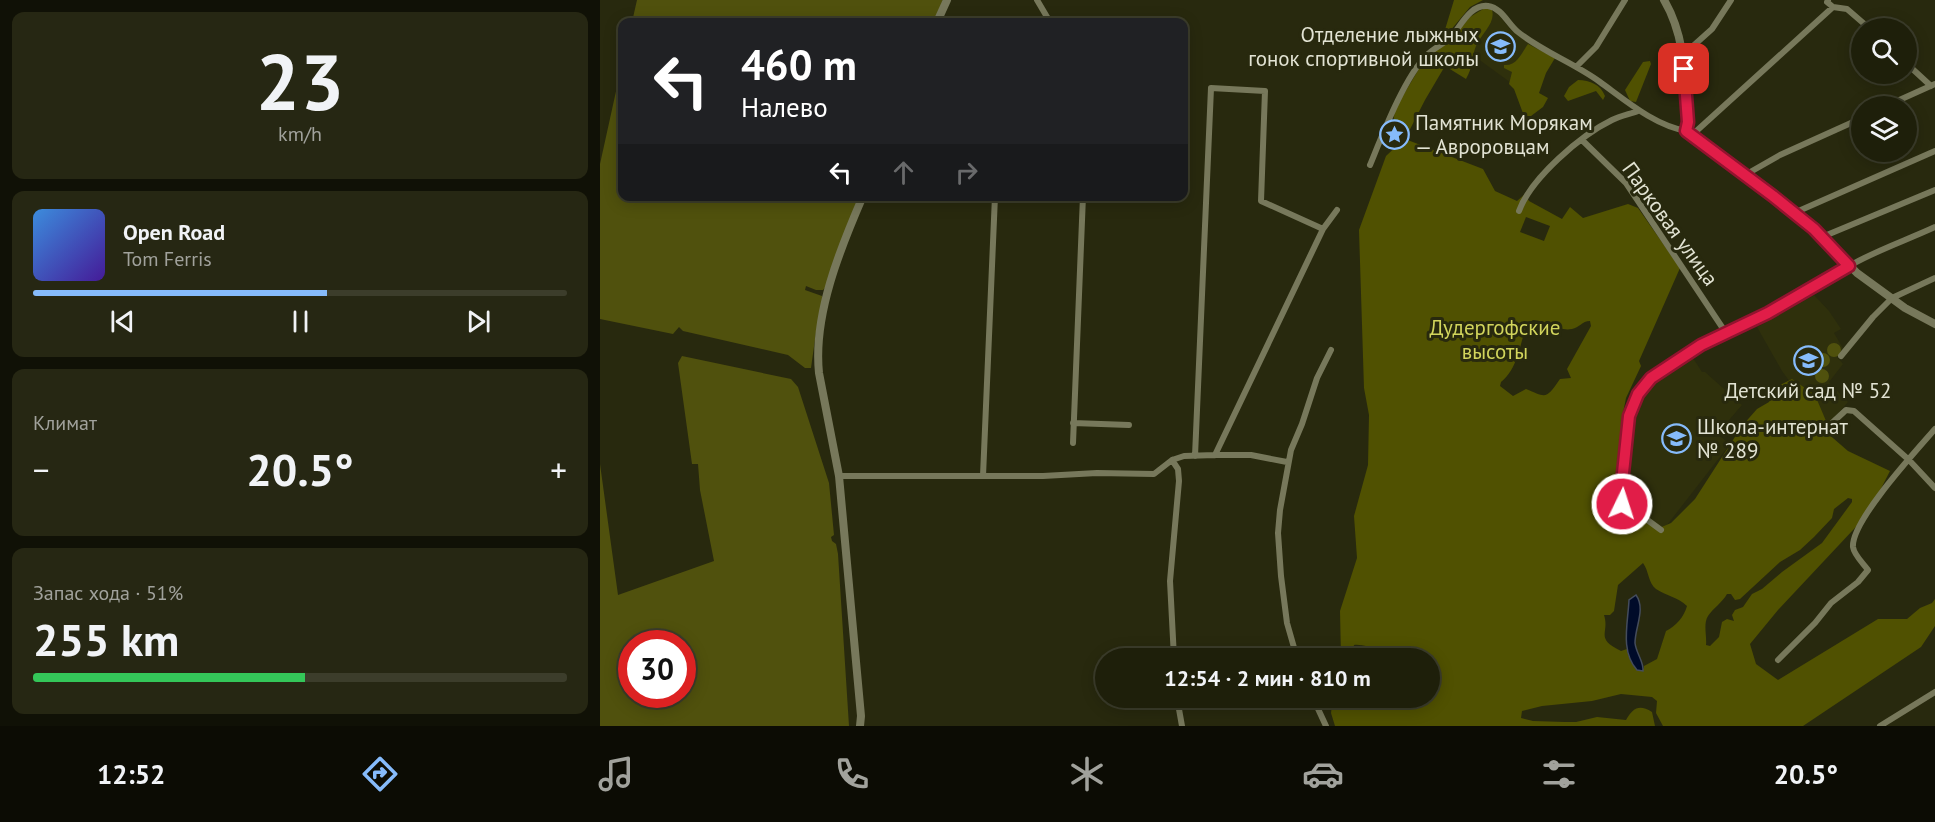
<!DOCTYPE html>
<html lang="ru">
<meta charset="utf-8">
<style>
:root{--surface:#1e1f0a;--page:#262713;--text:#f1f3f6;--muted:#a1a29c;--line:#3c3d2b;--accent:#86bbfb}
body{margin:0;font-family:"PT Sans",sans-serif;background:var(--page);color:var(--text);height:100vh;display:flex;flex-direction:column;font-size:22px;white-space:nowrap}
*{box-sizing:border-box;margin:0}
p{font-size:20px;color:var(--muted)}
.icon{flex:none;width:33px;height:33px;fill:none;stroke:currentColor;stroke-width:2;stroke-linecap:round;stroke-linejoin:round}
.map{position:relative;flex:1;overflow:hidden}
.details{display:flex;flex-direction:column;gap:12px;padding:12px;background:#101106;width:600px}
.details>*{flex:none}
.hud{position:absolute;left:18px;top:18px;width:570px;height:183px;border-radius:12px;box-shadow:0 3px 15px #0003,0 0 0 2px var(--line);background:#202124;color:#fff;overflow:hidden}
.tools{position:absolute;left:1251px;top:18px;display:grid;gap:12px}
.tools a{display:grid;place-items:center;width:66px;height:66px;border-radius:50%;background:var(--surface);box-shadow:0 3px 15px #0003,0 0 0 2px var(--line);font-size:30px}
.speed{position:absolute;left:18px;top:630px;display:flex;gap:12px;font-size:30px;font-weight:700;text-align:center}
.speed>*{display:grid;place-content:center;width:78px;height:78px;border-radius:50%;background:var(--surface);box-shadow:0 3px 15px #0003,0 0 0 2px var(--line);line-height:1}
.speed .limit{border:9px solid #d22;background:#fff;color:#111}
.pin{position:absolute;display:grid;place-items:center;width:51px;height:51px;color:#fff;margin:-26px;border-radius:12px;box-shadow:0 3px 9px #0006}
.me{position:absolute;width:66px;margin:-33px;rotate:4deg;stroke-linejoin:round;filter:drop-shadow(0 0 4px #0008)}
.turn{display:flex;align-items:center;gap:21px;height:126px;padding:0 24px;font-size:27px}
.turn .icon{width:78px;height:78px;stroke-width:2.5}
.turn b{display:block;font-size:42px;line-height:51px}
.lanes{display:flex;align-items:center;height:57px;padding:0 24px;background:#0003;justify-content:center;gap:30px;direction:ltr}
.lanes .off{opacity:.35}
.big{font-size:45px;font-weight:600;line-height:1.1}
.details .card{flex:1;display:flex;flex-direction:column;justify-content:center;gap:9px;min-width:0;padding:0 21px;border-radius:12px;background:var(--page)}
.details .dial{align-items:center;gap:0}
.dial b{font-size:78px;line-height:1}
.song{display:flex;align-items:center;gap:18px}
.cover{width:72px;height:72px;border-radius:9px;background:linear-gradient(135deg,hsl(210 70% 55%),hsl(260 70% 35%))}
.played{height:6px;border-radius:3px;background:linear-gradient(90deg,var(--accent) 55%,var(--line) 55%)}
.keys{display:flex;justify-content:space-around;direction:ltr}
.heat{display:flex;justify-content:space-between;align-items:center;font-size:33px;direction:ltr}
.charge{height:9px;border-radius:4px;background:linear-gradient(90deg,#34c759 51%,var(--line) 0)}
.trip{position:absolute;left:495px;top:648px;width:345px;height:60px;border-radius:30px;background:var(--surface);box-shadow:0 3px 15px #0003,0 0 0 2px var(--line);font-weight:600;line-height:60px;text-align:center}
.dock{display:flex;height:96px;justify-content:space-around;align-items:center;background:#0c0c04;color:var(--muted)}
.dock .icon{width:42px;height:42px}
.dock .active{color:var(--accent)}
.dock b{font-size:27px;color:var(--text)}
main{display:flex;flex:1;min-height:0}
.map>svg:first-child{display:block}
</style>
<main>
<section class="details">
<div class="card dial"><b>23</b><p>km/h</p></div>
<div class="card">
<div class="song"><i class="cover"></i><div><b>Open Road</b><p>Tom Ferris</p></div></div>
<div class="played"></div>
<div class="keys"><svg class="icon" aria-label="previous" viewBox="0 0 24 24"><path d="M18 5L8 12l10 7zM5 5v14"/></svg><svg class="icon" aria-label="pause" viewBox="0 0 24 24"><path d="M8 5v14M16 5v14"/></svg><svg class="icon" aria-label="next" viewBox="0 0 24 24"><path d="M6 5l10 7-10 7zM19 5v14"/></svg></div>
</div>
<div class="card"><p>Климат</p>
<div class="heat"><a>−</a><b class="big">20.5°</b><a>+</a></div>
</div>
<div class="card"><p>Запас хода · 51%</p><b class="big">255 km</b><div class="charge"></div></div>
</section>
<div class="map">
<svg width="1335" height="726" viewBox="0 0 1335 726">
<rect width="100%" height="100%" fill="#28290e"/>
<!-- built -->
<path fill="#2f300c" d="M889 8 897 13 911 30 936 44 918 88 852 40 871 14 878 9Z
M1214 295 1229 311 1241 329 1234 333 1244 350 1237 357 1243 364 1229 382 1248 402 1227 426 1215 416 1182 371 1157 327Z
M1091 355 1102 372H1105L1142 405 1117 434 1130 444 1060 534 1040 518 1054 502 1048 499 1038 509 1025 499 1023 494 1030 417 1035 404 1049 384 1062 380V374Z"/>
<!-- green -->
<path fill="#50510d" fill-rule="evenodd" d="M37 0H343L334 22H32Z
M22 64V196L260 197 227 286 223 290H216L206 286 205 290 222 296 223 301 216 332 211 368H205L188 355 83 331 79 327 73 334 0 319V164Z
M1227 350a7 7 0 1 1 14 0a7 7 0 1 1-14 0Z
M1216 360a7 7 0 1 1 14 0a7 7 0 1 1-14 0Z
M82 356 191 379 198 387 229 483 234 535 231 537 232 541 236 544 238 554 249 726H0V464L18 595 114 561 100 490 98 464H92L78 363ZM32 644H82V694H32Z
M1215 376a7 7 0 1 1 14 0a7 7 0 1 1-14 0Z
M1217 393a7 7 0 1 1 14 0a7 7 0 1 1-14 0Z"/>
<!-- forest -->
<path fill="#505101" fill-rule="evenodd" d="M854 0H883L870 7 850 31 844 33Z
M885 8 892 10C896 23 881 34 876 46 871 58 874 65 866 79L845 66 825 100 805 139 883 169 895 191 917 201 925 194 929 201 962 219 970 207 983 218 1028 204 1038 208 1080 268 1039 361 1041 366 1026 398 1022 418V443L1015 486V502L1006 503 1000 519 1023 530 1031 515H1036L1057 529 1071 523 1095 499 1142 426 1157 409 1169 402 1180 385 1192 379 1215 395 1229 428 1226 432 1248 451 1290 471 1268 514 1178 610 1150 644 1156 664 1178 680 1278 619H1307L1320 608 1332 603 1335 599V626L1321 647 1203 726H1063L1056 713 1057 701 1052 697 1021 694 992 701 942 706 922 711 921 718 933 721 965 722H976L997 717 1026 720C1033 708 1039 704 1052 712L1055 726H735L731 713 733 698H830V658H779L781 657 779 649C771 648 761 644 754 645L753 651 757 658H741L740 611 757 558 754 516 768 465 769 415 764 388 759 230 786 156 803 140 796 142 802 129 793 125 795 109 826 57 860 29 870 17ZM926 217 950 226 944 241 920 232ZM933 320C946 320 959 332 972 329 979 328 982 321 990 321L991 326 967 369 971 378 960 379C946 399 947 398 926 389L913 396 900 386 901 382C918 369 920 343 927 324ZM1248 498 1252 499V502L1222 543 1182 572 1162 589 1152 594 1143 607 1135 610 1132 615 1134 621 1127 619 1122 622 1119 637 1110 646 1106 645C1107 636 1103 624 1108 616 1113 608 1122 603 1127 594H1131L1135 600 1140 599 1180 562 1200 550 1214 537 1232 518 1234 509ZM1043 563C1049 571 1048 583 1056 589 1066 596 1078 597 1087 606 1084 617 1076 626 1066 631L1057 659 1044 666V669L1028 654 1027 649 1021 651C994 638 1010 633 1004 615H1010L1014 611 1018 585Z
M928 44 955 58 946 73 939 93 948 98 943 107 931 116H924L914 89 909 84 912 72 904 68V65C917 66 921 54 928 44Z
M1050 61 1051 64 1036 102 1030 101 1025 90 1043 62Z
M978 80C990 80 1001 85 1005 96L1003 100 996 91 968 101 964 96 969 87Z"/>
<!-- water -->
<path fill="#000b29" stroke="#444c5c" stroke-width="1.5" d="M1036 595C1046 609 1035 627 1035 643 1036 653 1044 662 1043 671L1037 670C1020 651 1028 623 1029 600Z"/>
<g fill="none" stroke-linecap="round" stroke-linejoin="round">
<!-- minor -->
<path stroke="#77785b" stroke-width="6" d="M437 0 450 22
M1228 0 1227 2 1233 7
M1083 55 1112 29 1131 0
M1306 63 1331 86
M977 66 996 47 1025 0
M1286 106 1335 84
M1092 135 1233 7 1247 9 1269 28
M982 140 1026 183 1126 333
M770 165C782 136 804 78 826 56 833 48 844 44 851 37 861 26 870 4 888 6 902 8 908 24 918 32 943 52 974 63 1000 82 1025 100 1055 126 1087 131
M1145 175 1180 155 1262 118
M919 211C931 178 981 135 1012 120 1020 116 1030 114 1038 111
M1194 213 1335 151
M723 229 737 210
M1222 237 1335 190
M1241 356 1273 317 1292 298 1335 278
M473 423 529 425
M1232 423 1246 410 1254 411 1309 460 1335 488
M473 443 483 196
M595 456 611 88 665 91 661 201 723 229 615 455
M572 460 578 469 579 481 570 581 574 658
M239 476H443L497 473 554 474 572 460 584 456 615 455H651L687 462
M383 476 395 196
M1061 530 1042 516 1022 504 1021 492 1029 416C1033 402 1040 387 1052 378 1087 349 1128 334 1168 313 1196 298 1224 281 1251 265 1277 250 1307 240 1335 227
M697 658 687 623 681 576 678 533 680 510 691 450 702 424 717 378 731 350
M1178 660 1215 623 1231 603 1258 582 1268 570C1263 563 1254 555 1253 547 1251 521 1317 450 1335 429
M577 698 582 726
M713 698 726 726
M1280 726 1335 692"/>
<!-- tertiary -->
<path stroke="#77785b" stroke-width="8" d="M1064 0C1086 37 1085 80 1088 122L1087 131 1214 229 1257 273 1305 308 1335 324
M337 22 347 0
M260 726 261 716 239 476 219 373C213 315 240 249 263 196"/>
</g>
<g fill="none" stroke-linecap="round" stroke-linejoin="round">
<defs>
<path id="route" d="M1022 504 1021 492 1029 416 1038 394 1051 378 1101 345 1168 313 1249 266 1214 229 1173 196 1086 131 1088 122 1084 69"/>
</defs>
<!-- route casing -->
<use href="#route" stroke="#92132f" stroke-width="15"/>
<!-- route -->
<use href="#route" stroke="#e11d48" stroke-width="10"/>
</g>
<!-- icons -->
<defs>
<symbol id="school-ring" viewBox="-11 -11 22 22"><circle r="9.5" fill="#28290e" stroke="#86bbfb" stroke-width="1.5"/><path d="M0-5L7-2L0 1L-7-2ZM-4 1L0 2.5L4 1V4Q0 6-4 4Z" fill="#86bbfb"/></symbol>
<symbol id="sight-ring" viewBox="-11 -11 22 22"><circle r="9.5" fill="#28290e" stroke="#86bbfb" stroke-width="1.5"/><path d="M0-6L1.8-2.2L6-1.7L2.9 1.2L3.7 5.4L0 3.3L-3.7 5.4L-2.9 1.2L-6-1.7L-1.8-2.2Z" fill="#86bbfb"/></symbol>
</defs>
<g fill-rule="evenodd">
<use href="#school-ring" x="884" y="30" width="33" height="33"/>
<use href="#sight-ring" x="778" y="118" width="33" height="33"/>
<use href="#school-ring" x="1192" y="344" width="33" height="33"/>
<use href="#school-ring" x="1060" y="422" width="33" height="33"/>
</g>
<g text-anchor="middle" stroke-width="6" stroke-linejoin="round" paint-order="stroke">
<!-- poi labels -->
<g font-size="21" fill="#e2e3d3" stroke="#28290e" text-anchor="start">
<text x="879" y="42" text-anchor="end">Отделение лыжных<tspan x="879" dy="24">гонок спортивной школы</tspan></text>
<text x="815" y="130">Памятник Морякам<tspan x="815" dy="24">— Авроровцам</tspan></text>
<text x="1208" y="398" text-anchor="middle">Детский сад № 52</text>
<text x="1097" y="434">Школа-интернат<tspan x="1097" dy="24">№ 289</tspan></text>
</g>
<!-- street labels -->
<g font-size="21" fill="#e2e3d3" stroke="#28290e">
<text transform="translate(1070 224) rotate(54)" y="7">Парковая улица</text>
</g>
<!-- park labels -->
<g font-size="21" fill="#d2d55c" stroke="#28290e">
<text x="895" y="335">Дудергофские<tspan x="895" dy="24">высоты</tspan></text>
</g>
</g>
</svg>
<div class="tools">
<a><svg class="icon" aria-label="search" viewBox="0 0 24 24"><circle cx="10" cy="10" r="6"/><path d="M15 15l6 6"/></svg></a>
<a><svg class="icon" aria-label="layers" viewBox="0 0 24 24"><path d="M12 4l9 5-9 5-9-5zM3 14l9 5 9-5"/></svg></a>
</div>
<div class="speed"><div class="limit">30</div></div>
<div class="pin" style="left:1084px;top:69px;background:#d93025"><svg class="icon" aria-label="arrive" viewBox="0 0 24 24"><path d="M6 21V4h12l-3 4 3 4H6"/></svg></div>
<svg class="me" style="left:1022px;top:504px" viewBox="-20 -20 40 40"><circle r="17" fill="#e11d48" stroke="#fff" stroke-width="3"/><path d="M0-11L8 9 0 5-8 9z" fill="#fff"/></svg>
<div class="trip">12:54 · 2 мин · 810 m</div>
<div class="hud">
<div class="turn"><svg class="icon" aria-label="left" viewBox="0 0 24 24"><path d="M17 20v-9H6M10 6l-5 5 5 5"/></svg><div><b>460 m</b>Налево</div></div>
<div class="lanes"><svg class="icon" aria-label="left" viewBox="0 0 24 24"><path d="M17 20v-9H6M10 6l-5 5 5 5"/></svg><svg class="icon off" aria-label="ahead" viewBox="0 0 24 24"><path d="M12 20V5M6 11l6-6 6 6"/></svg><svg class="icon off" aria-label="right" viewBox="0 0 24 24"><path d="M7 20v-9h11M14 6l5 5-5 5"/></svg></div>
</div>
</div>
</main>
<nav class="dock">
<b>12:52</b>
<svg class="icon active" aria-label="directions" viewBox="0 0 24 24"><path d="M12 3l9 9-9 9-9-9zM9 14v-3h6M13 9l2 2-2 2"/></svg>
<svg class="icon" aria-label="music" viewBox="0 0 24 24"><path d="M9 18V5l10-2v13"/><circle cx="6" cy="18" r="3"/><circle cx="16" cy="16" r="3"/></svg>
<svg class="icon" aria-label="phone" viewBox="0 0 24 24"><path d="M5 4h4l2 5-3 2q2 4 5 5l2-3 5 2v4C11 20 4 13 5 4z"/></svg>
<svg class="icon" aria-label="climate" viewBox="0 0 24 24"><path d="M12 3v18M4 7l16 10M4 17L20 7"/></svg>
<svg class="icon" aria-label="car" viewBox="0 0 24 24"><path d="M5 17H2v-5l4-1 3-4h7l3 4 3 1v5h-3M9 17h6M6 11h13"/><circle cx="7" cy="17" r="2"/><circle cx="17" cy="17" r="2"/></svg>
<svg class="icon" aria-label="filters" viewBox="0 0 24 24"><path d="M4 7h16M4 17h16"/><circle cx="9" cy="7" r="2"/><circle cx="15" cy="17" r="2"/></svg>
<b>20.5°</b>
</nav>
